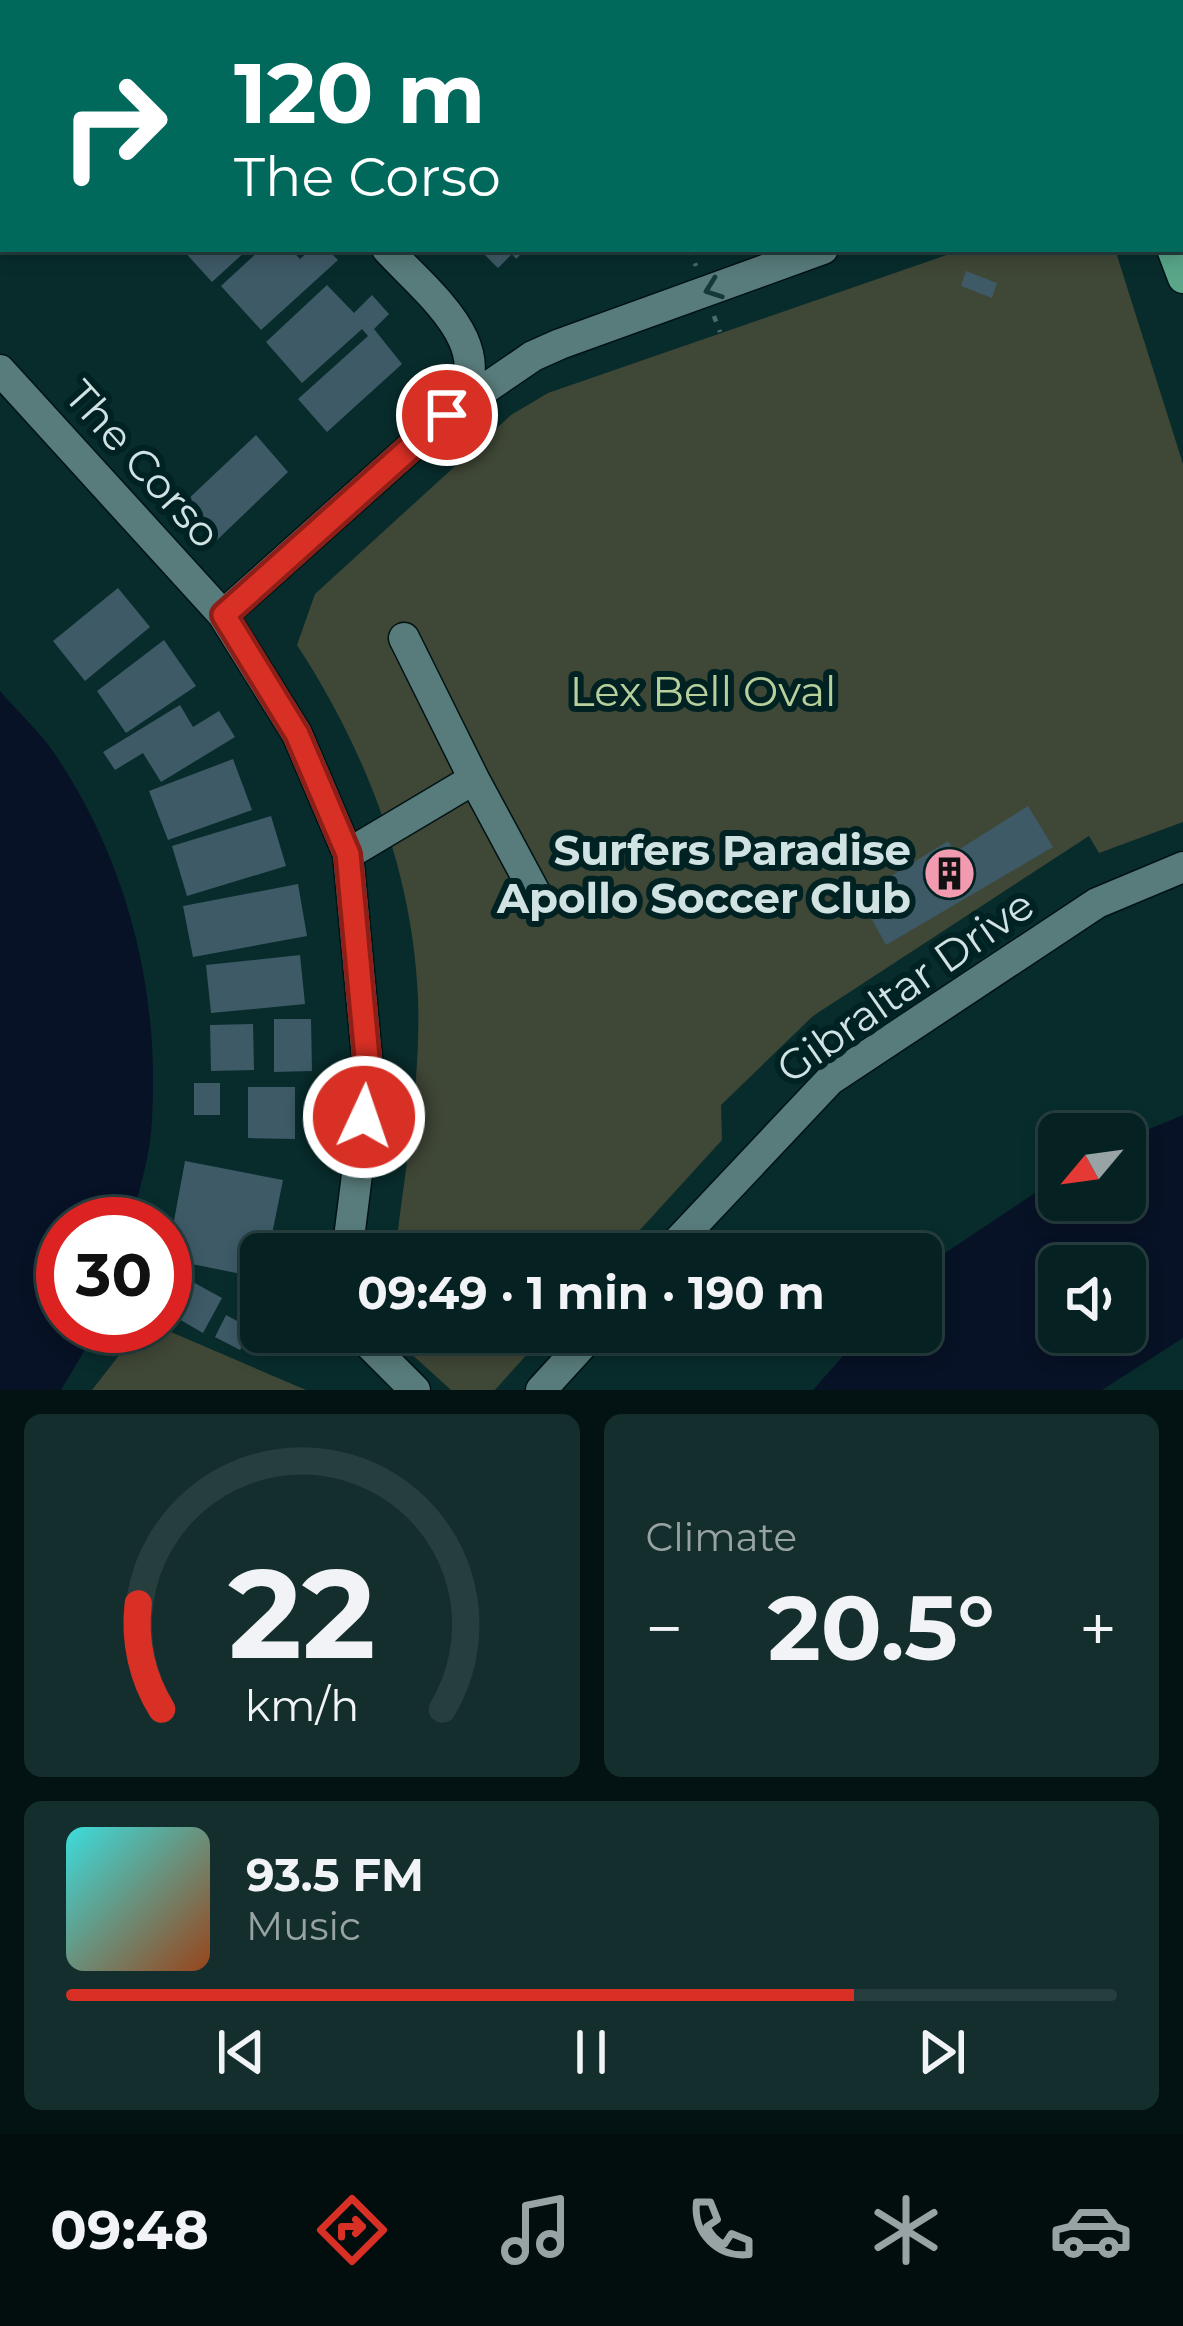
<!DOCTYPE html>
<meta charset="utf-8">
<style>
:root{--surface:#062121;--page:#142e2e;--text:#f1f3f6;--muted:#98a3a5;--line:#273e3f;--accent:#d93025}
body{margin:0;font-family:Montserrat,sans-serif;background:var(--page);color:var(--text);height:100vh;display:flex;flex-direction:column;font-size:45px;white-space:nowrap}
*{box-sizing:border-box;margin:0}
p{font-size:39px;color:var(--muted)}
.icon{flex:none;width:66px;height:66px;fill:none;stroke:currentColor;stroke-width:2;stroke-linecap:round;stroke-linejoin:round}
.map{position:relative;height:1390px;overflow:hidden}
.details{display:flex;flex-direction:column;gap:24px;padding:24px;background:#031212;flex:1}
.details>*{flex:none}
.top-card{position:absolute;left:0px;top:0px;width:1185px;height:252px;box-shadow:0 6px 18px #0003,0 0 0 3px var(--line);background:#00695c;color:#fff;overflow:hidden}
.needle{width:78px;rotate:241deg}
.controls{position:absolute;left:1038px;top:1113px;display:grid;gap:24px}
.controls a{display:grid;place-items:center;width:108px;height:108px;border-radius:18px;background:var(--surface);box-shadow:0 6px 18px #0003,0 0 0 3px var(--line);font-size:60px}
.speed{position:absolute;left:36px;top:1197px;display:flex;gap:24px;font-size:60px;font-weight:700;text-align:center}
.speed>*{display:grid;place-content:center;width:156px;height:156px;border-radius:50%;background:var(--surface);box-shadow:0 6px 18px #0003,0 0 0 3px var(--line);line-height:1}
.speed .limit{border:18px solid #d22;background:#fff;color:#111}
.pin{position:absolute;display:grid;place-items:center;width:102px;height:102px;color:#fff;margin:-51px;border:6px solid #fff;border-radius:50%;box-shadow:0 3px 12px #0007}
.me{position:absolute;width:132px;margin:-66px;rotate:3deg;stroke-linejoin:round;filter:drop-shadow(0 0 9px #0008)}
.turn{display:flex;align-items:center;gap:42px;height:252px;padding:0 36px;font-size:54px}
.turn .icon{width:156px;height:156px;stroke-width:2.5}
.turn b{display:block;font-size:84px;line-height:102px}
.big{font-size:90px;font-weight:700;line-height:1.1}
.details .widget{flex:1;display:flex;flex-direction:column;justify-content:center;gap:18px;min-width:0;padding:0 42px;border-radius:18px;background:var(--page)}
.details .dial{align-items:center;gap:0}
.dial svg{height:312px;overflow:visible;fill:none;stroke:var(--line);stroke-width:7;stroke-linecap:round;text-anchor:middle}
.dial text{fill:var(--text);stroke:none}
.song{display:flex;align-items:center;gap:36px}
.cover{width:144px;height:144px;border-radius:18px;background:linear-gradient(135deg,hsl(180 70% 55%),hsl(20 70% 35%))}
.played{height:12px;border-radius:6px;background:linear-gradient(90deg,var(--accent) 75%,var(--line) 75%)}
.keys{display:flex;justify-content:space-around;direction:ltr}
.heat{display:flex;justify-content:space-between;align-items:center;font-size:66px;direction:ltr}
.details .tiles{flex:1;display:grid;gap:24px;grid-template-columns:1fr 1fr}
.widget:last-child{grid-column:span 2}
.trip{position:absolute;left:240px;top:1233px;width:702px;height:120px;border-radius:18px;background:var(--surface);box-shadow:0 6px 18px #0003,0 0 0 3px var(--line);font-weight:700;line-height:120px;text-align:center}
.tabs{display:flex;height:192px;justify-content:space-around;align-items:center;background:#020d0d;color:var(--muted)}
.tabs .icon{width:84px;height:84px}
.tabs .active{color:var(--accent)}
.tabs b{font-size:54px;color:var(--text)}
.map>svg:first-child{display:block}
</style>
<div class="map">
<svg width="1183" height="1390" viewBox="0 0 1183 1390">
<rect width="100%" height="100%" fill="#082c2c"/>
<!-- green -->
<path fill="#3f4736" d="M964 249H1115L1183 464V822L1099 853 1089 836 813 1016 721 1105 722 1140 618 1254H395C405 1170 421 1083 418 998 413 871 365 749 297 645L315 594 511 415 548 393Z
M142 1326H157L306 1390H92Z
M394 1332H547L495 1390H451L397 1341Z"/>
<!-- water -->
<path fill="#081226" fill-rule="evenodd" d="M0 691C18 712 40 732 55 754 130 866 162 999 151 1133 148 1163 138 1194 131 1224H63V1326H99L61 1390H0Z
M1183 1115V1338L1102 1390H813L864 1332H921V1269L1059 1177V1200H1125V1139ZM1059 1266H1125V1332H1059Z"/>
<!-- building -->
<path fill="#3e5a67" d="M182 249H248L212 282Z
M261 249H291L300 259 311 249H327L338 260 261 330 221 286Z
M479 249H526L516 259 512 254 498 268Z
M966 271 997 283 992 298 961 286Z
M327 285 354 313 372 295 389 314 374 329 402 364 327 432 298 399 368 336 362 329 302 383 266 342Z
M256 435 288 472 216 541 184 503Z
M118 588 150 627 85 681 53 641Z
M164 640 196 686 126 733 97 691Z
M180 705 193 727 219 711 235 737 161 782 143 753 115 770 103 752Z
M233 759 252 810 168 840 149 791Z
M1028 806 1053 847 886 945 859 896 948 841 955 852Z
M271 816 286 866 187 896 172 846Z
M298 884 307 936 193 957 183 906Z
M300 955 305 1004 211 1013 206 965Z
M274 1019H311L312 1071 274 1072Z
M253 1024 254 1070 211 1071 210 1025Z
M194 1083H220V1115H194Z
M248 1087H295V1139L248 1138Z
M185 1161 283 1180 268 1254H261V1278L167 1259Z
M182 1276 222 1298 203 1333 165 1311V1290L170 1282 177 1286Z
M226 1315 252 1329 240 1350 215 1337Z"/>
<g fill="none" stroke-linecap="round" stroke-linejoin="round">
<defs>
<path id="minor" d="M157 0 159 3
M0 370 223 615 447 415C509 353 429 295 387 249
M457 408 533 356 560 344 823 249
M223 615 297 734 348 854 369 1079 347 1254
M474 779 537 896
M348 854 474 779 404 638
M666 1254 830 1080 1097 903 1183 867
M357 1332 415 1390
M541 1390 594 1332"/>
<path id="major" d="M1038 0 1040 3
M1100 0 1102 3
M1182 188 1183 191
M1172 249 1183 278"/>
</defs>
<!-- minor casing -->
<use href="#minor" stroke="#001314" stroke-width="33"/>
<!-- major casing -->
<use href="#major" stroke="#001314" stroke-width="33"/>
<!-- path -->
<path stroke="#4c6a6a" stroke-width="4.5" stroke-dasharray="6 9" stroke-linecap="butt" d="M780 3 785 1
M690 249 696 266
M714 316 720 332"/>
<!-- minor -->
<use href="#minor" stroke="#587c7b" stroke-width="30"/>
<!-- major -->
<use href="#major" stroke="#59a689" stroke-width="30"/>
</g>
<!-- one-way arrows -->
<defs><path id="oneway-chevron" d="M-2-3.5L2.5 0L-2 3.5" fill="none" stroke-width="1.6" stroke-linecap="round" stroke-linejoin="round" transform="scale(3)"/></defs>
<use stroke="#163839" href="#oneway-chevron" transform="translate(713 289) rotate(160)"/>
<g fill="none" stroke-linecap="round" stroke-linejoin="round">
<defs>
<path id="route" d="M364 1117 369 1079 348 854 297 734 224 615 447 415"/>
</defs>
<!-- route casing -->
<use href="#route" stroke="#8d1f18" stroke-width="30"/>
<!-- route -->
<use href="#route" stroke="#d93025" stroke-width="21"/>
</g>
<!-- icons -->
<defs>
<symbol id="building-disc" viewBox="-11 -11 22 22"><circle r="9.5" fill="#f29aaf" stroke="#002223"/><path d="M-4-6H4V6H1V3H-1V6H-4ZM-2.5-4.3h1.7v1.8h-1.7ZM.8-4.3h1.7v1.8H.8ZM-2.5-1h1.7V.8h-1.7ZM.8-1h1.7V.8H.8Z" fill="#111"/></symbol>
</defs>
<g fill-rule="evenodd">
<use href="#building-disc" x="920" y="844" width="59" height="59"/>
</g>
<g text-anchor="middle" stroke-width="12" stroke-linejoin="round" paint-order="stroke">
<!-- street labels -->
<g font-size="42" fill="#d0e2e2" stroke="#002223">
<text transform="translate(143 464) rotate(48)" y="15">The Corso</text>
<text transform="translate(905 986) rotate(-35)" y="15">Gibraltar Drive</text>
</g>
<!-- park labels -->
<g font-size="42" fill="#b8cf9c" stroke="#002223">
<text x="703" y="706">Lex Bell Oval</text>
</g>
<!-- poi labels -->
<g font-size="42" font-weight="bold" fill="#d0e2e2" stroke="#002223" text-anchor="end">
<text x="911" y="865">Surfers Paradise<tspan x="911" dy="48">Apollo Soccer Club</tspan></text>
</g>
</g>
</svg>
<div class="controls">
<a><svg class="needle" viewBox="-14 -14 28 28"><path d="M0-13l5 13h-10z" fill="#e53935"/><path d="M0 13l5-13h-10z" fill="#98a3a5"/></svg></a>
<a><svg class="icon" aria-label="sound" viewBox="0 0 24 24"><path d="M4 9h4l5-4v14l-5-4H4zM17 9q2 3 0 6"/></svg></a>
</div>
<div class="speed"><div class="limit">30</div></div>
<div class="pin" style="left:447px;top:415px;background:#d93025"><svg class="icon" aria-label="arrive" viewBox="0 0 24 24"><path d="M6 21V4h12l-3 4 3 4H6"/></svg></div>
<svg class="me" style="left:364px;top:1117px" viewBox="-20 -20 40 40"><circle r="17" fill="#d93025" stroke="#fff" stroke-width="3"/><path d="M0-11L8 9 0 5-8 9z" fill="#fff"/></svg>
<div class="trip">09:49 · 1 min · 190 m</div>
<div class="top-card">
<div class="turn"><svg class="icon" aria-label="right" viewBox="0 0 24 24"><path d="M7 20v-9h11M14 6l5 5-5 5"/></svg><div><b>120 m</b>The Corso</div></div>
</div>
</div>
<section class="details">
<div class="tiles">
<div class="widget dial"><svg viewBox="0 0 100 80">
<path d="M14 69A42 42 0 1 1 86 69"/>
<path d="M14 69A42 42 0 0 1 8 42" stroke="#d93025"/>
<text x="50" y="56" font-size="32" font-weight="700">22</text>
<text x="50" y="72" font-size="11">km/h</text>
</svg></div>
<div class="widget"><p>Climate</p>
<div class="heat"><a>−</a><b class="big">20.5°</b><a>+</a></div>
</div>
<div class="widget">
<div class="song"><i class="cover"></i><div><b>93.5 FM</b><p>Music</p></div></div>
<div class="played"></div>
<div class="keys"><svg class="icon" aria-label="previous" viewBox="0 0 24 24"><path d="M18 5L8 12l10 7zM5 5v14"/></svg><svg class="icon" aria-label="pause" viewBox="0 0 24 24"><path d="M8 5v14M16 5v14"/></svg><svg class="icon" aria-label="next" viewBox="0 0 24 24"><path d="M6 5l10 7-10 7zM19 5v14"/></svg></div>
</div>
</div>
</section>
<nav class="tabs">
<b>09:48</b>
<svg class="icon active" aria-label="directions" viewBox="0 0 24 24"><path d="M12 3l9 9-9 9-9-9zM9 14v-3h6M13 9l2 2-2 2"/></svg>
<svg class="icon" aria-label="music" viewBox="0 0 24 24"><path d="M9 18V5l10-2v13"/><circle cx="6" cy="18" r="3"/><circle cx="16" cy="16" r="3"/></svg>
<svg class="icon" aria-label="phone" viewBox="0 0 24 24"><path d="M5 4h4l2 5-3 2q2 4 5 5l2-3 5 2v4C11 20 4 13 5 4z"/></svg>
<svg class="icon" aria-label="climate" viewBox="0 0 24 24"><path d="M12 3v18M4 7l16 10M4 17L20 7"/></svg>
<svg class="icon" aria-label="car" viewBox="0 0 24 24"><path d="M5 17H2v-5l4-1 3-4h7l3 4 3 1v5h-3M9 17h6M6 11h13"/><circle cx="7" cy="17" r="2"/><circle cx="17" cy="17" r="2"/></svg>
</nav>
